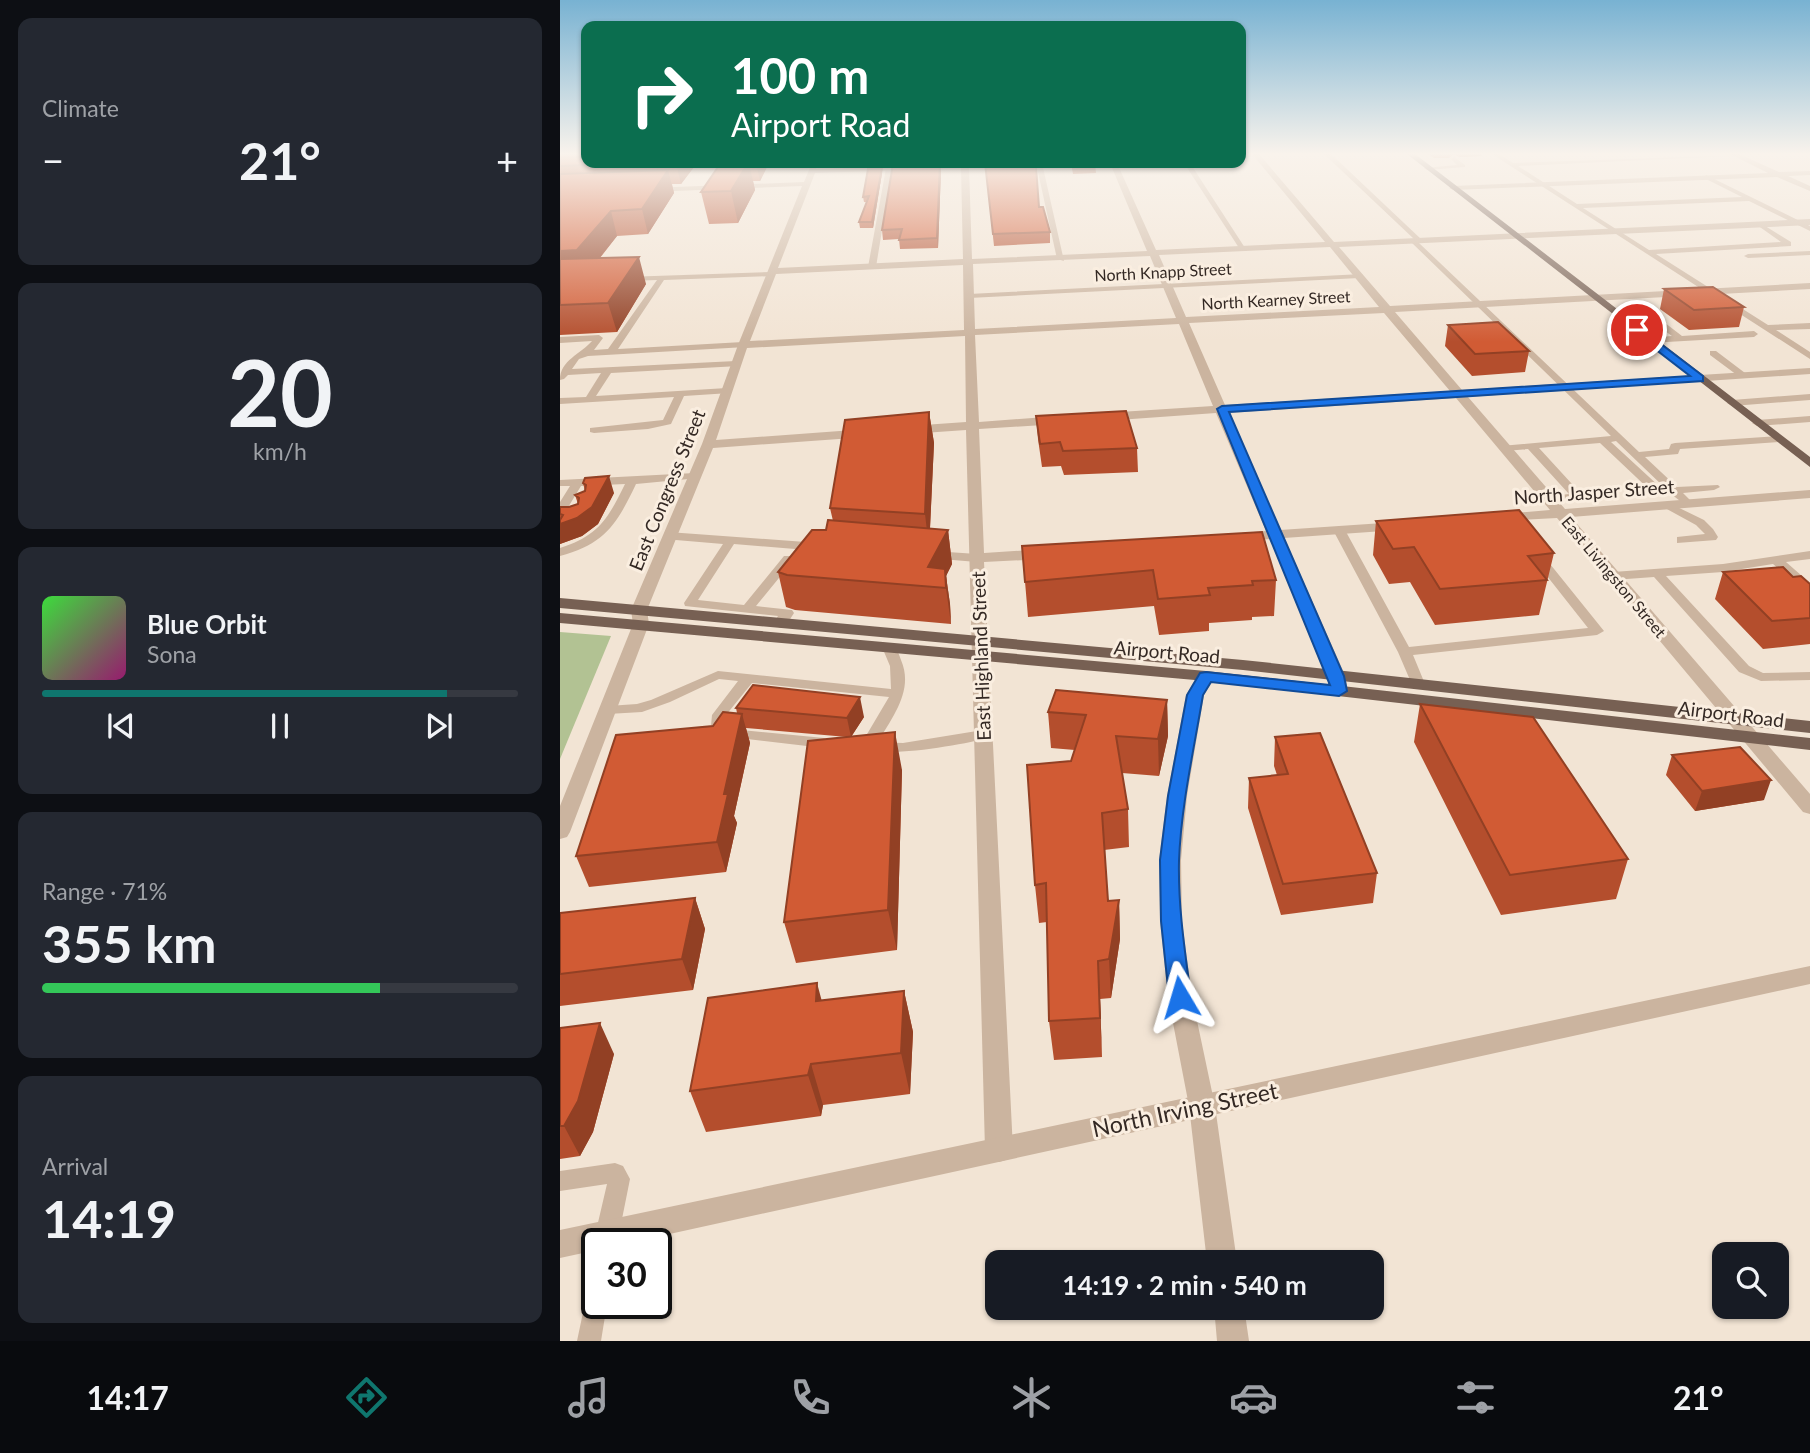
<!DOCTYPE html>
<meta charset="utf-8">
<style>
:root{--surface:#171b24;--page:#242831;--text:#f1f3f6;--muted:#9ea1a6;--line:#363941;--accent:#0f766e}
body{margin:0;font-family:Lato,sans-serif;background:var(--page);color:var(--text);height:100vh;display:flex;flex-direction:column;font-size:26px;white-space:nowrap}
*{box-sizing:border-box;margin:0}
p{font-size:23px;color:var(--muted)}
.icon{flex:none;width:38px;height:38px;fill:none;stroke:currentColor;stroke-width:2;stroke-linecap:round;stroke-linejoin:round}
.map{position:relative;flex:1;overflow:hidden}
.sheet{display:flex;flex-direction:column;gap:18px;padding:18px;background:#0d0f14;width:560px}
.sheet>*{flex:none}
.banner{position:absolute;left:21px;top:21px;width:665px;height:147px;border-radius:14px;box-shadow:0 2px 5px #0004;background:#0b6e4f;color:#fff;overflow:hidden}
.fabs{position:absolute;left:1152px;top:1242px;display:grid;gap:14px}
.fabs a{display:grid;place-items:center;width:77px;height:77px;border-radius:14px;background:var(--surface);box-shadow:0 2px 5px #0004;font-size:35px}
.speed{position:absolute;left:21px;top:1228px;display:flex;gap:14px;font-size:35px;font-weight:700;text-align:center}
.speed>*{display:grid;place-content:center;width:91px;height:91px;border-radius:50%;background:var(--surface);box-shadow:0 2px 5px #0004;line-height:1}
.speed .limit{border:4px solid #111;border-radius:10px;background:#fff;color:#111}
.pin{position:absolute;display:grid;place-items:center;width:60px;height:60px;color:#fff;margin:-30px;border:4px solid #fff;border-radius:50%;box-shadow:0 2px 7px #0007}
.me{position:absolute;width:77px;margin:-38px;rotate:353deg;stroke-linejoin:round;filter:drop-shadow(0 0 5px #0008)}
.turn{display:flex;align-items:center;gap:24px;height:147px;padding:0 35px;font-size:32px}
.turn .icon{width:91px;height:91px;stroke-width:2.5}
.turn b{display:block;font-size:49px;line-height:60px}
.big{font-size:52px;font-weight:700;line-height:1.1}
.sheet .card{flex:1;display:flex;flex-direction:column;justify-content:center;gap:10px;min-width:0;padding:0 24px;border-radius:14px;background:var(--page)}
.sheet .dial{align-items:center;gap:0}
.dial b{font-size:91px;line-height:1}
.song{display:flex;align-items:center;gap:21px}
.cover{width:84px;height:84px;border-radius:10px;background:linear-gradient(135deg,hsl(120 70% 55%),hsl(320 70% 35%))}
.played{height:7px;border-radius:4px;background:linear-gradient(90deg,var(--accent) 85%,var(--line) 85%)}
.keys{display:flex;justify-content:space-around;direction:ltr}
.heat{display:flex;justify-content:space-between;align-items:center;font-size:38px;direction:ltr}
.charge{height:10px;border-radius:5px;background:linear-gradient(90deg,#34c759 71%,var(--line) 0)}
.trip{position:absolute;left:425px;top:1250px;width:399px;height:70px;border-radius:14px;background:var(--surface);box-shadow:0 2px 5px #0004;font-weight:700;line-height:70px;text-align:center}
.menu{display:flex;height:112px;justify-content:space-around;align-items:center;background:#090b0e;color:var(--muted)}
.menu .icon{width:49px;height:49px}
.menu .on{color:var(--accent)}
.menu b{font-size:32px;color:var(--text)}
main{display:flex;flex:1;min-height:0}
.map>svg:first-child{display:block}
</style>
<main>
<section class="sheet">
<div class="card"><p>Climate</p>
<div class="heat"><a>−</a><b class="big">21°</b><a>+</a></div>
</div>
<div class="card dial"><b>20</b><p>km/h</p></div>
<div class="card">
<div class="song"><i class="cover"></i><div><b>Blue Orbit</b><p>Sona</p></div></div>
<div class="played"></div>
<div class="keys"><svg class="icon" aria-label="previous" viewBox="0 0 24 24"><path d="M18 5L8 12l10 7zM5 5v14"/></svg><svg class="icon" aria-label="pause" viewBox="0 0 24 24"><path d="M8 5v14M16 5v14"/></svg><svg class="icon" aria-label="next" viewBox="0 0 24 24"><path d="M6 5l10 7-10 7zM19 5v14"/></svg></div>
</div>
<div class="card"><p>Range · 71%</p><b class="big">355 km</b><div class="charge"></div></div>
<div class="card"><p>Arrival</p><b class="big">14:19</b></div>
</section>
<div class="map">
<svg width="1250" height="1341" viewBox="0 0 1250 1341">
<rect width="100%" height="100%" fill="#f2e4d4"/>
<!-- green -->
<path fill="#b2c293" d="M0 632 51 636 0 759Z"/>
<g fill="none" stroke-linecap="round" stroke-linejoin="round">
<!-- service -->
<path fill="#cbb49f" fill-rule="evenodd" d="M764 154H771L862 240V242L859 243 1079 452 1109 449 1111 444 1115 443 1219 436 1224 439 1219 442 1120 449 1118 454 1085 457 1117 487 1158 485 1160 487 1154 490 1123 493 1134 504 1128 507 1111 494H1094L1040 443 979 448 1023 496 1017 499 984 501V497L1009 494 968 449 945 451 941 450V446L1051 436 851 242V240L854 239ZM1056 441 1105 488H1101L1051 442Z
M932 154H939L953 163 1213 154 958 166 1017 204 1182 197 1144 178 1146 175 1250 226V231L1248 230 1189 201 1023 208 1089 250 1221 242 1197 225 1202 224 1231 242V246L1096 254 1208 325 1250 323V329L1216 330 1250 352V359Z
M894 157 905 165V167L867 170 864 168 897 165 891 159Z
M327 163H333L316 267 312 269 308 267Z
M476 163H482L504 261 497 259Z
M624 163H630L687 251H681Z
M1250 251V255L1188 258 1184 256 1188 254Z
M211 272H214V276L104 280 58 349 183 342 186 343V347L28 356 19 359 12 369 176 361 181 364 179 366 51 373 36 396 167 388 170 389V393L124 396 111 424 88 429 34 433 30 432V428L103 420 114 397 0 404V398L26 397 41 373 8 375 4 379 0 380C0 360 21 354 32 341L0 343V337L39 335 43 338 34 350 48 349 97 280 68 281H65V277Z
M802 274 803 276 799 278 409 298 405 296 409 294Z
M1096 316 1122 336 1194 331 1198 334 1194 337 1089 343 1086 342V338L1112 336 1091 321 1064 323 1060 320 1064 317Z
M1150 351H1156L1189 376 1181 378 1150 355Z
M1250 394V400L1172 406 1167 403 1172 400Z
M1250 416V422L1197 426 1192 423 1197 420Z
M135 473 140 476 139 478 76 484C57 524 45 544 0 556V548C38 536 48 519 65 484L21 486 4 514 0 515V502L10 486H0V480Z
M1109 503 1144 520 1153 529 1158 537 1156 540 1117 543V537L1145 534 1136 525 1105 508V504Z
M779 526 785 530 849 647 1028 628 972 557 978 553 982 554 1044 631 1037 635 853 655 865 684 858 688 853 687 838 652 773 530Z
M108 532 259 543 265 547 259 551 174 544 138 600 184 605 224 556H232L234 559 232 562 196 606 232 610 234 613 225 627 220 628 213 624 218 616 125 606 124 603 163 544 104 539V533Z
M373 551 417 554 423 558 417 562 369 558 367 555Z
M1250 551V559L1226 562 1250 583V593L1246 592 1213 564 1163 572 1106 576 1189 666 1203 673 1250 672V680L1201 681 1179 672 1094 577 1053 580 1047 576 1053 572 1163 564Z
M329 643C337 646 338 652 341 660 354 690 333 716 318 742L343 743 423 730 428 732 431 735 428 738C406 744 315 761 300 746L329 697 192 683 166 715V724L171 729 264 738 272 743 264 748 162 736 151 726 152 715 178 681 159 679 110 702 82 712 48 714 41 710 48 706 77 704 91 700 158 671 331 689 330 666 322 647Z
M55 1163 63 1166 70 1179 57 1244H37V1252L33 1244 47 1184 0 1191V1171Z
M37 1280V1304H47L41 1341H17L29 1284Z"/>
<!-- minor -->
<path fill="#cbb49f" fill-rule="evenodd" d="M692 154H699L774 242 1250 219V225L779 247 830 306 1250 283V289L835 312 902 390 1250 368V374L908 397 1005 509 1250 490V498L1011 517 1250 794V814L1243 812 997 518 938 521 936 518 943 514 990 510 896 398 668 413 720 530 838 522 845 526 838 530 724 538 785 675 788 691 779 696 770 691 767 675 710 539 681 541 674 537 681 533 706 531 656 413 544 421 538 417 544 413 653 406 619 324 415 335 419 422 499 416 505 420 499 424 419 429 424 553 486 549 494 554 486 559 424 562 453 1150 449 1159 439 1162 429 1159 425 1150 406 430 349 434 343 430 349 426 406 422 405 336 187 348 156 440 307 429 313 433 307 437 153 448 87 610 89 624 10 832 7 837 0 839V806L73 624 71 610 142 444 178 345 242 186 89 192 85 190 89 188 244 182 252 163H258L256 169 468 163 465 165 409 167 412 259 587 251 550 163H557L596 250 765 242ZM401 168 403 259 218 268 255 173ZM770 247 819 307 626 317 599 255ZM590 256 616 318 415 329 413 264ZM403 265 404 330 190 341 216 274ZM824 313 890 391 665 405 629 323Z
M1170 154H1179L1219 172 1250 171V175L1228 176 1250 186V191L1217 177 893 190 889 188 893 186 1208 173Z
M646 671 655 676 644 695 627 796 621 860 622 921 632 997 655 1106 677 1262H647L629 1106 608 997 600 921 599 860 607 796 626 695 640 672Z
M654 1307H684L689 1341H657Z"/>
<!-- tertiary -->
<path fill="#cbb49f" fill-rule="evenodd" d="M1250 966V984L64 1244H37V1250L0 1258V1230Z"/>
<!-- primary -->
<path fill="#776053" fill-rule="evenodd" d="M847 154H855L1250 457V467Z
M0 598 683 660 1250 721V733L683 670 0 608Z
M0 613 646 671 1250 738V750L646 681 0 623Z"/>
</g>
<!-- wall -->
<path fill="#b44e2d" d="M0 154 26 163H137L121 184H112L114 193 88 234 57 236 40 258 86 284 57 332 0 335Z
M868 154H922L921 156 899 157 894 154 889 158H874Z
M162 163H209L200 181H193L195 190 178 223 149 224 141 192Z
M289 163H325L324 164 301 165Z
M335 163H381H380L381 171 378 248 340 249 339 239 323 240 322 230 335 164Z
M425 163 451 166 479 207 490 232V243L434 246Z
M511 163H535L536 173 513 174Z
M322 168V173L313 228H300L299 222 307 202H304L303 197Z
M1104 289 1184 307 1179 327 1129 330 1100 309Z
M888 325 969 351 965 372 912 376 885 346Z
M369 412 374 443 370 529 388 530 392 564 386 576 390 604 391 624 235 610 226 607 218 572 266 530 273 521 270 508Z
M476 416 577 448 578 472 504 475 501 466 482 467 478 439Z
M23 483 54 493 38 524 22 536 0 544V507H9L18 504 15 495 25 491Z
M816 521 994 553 979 615 875 625 850 582 829 584 813 555Z
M462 546 716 580 714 616 692 617V620L649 623V631L599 635 594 606 468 617Z
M1163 572 1233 577 1250 584V644L1203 649 1155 599Z
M607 700 608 736 599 776 562 773 568 809 569 847 544 850 548 901 559 900 560 939 551 998 540 999 542 1057 494 1060 489 1021 487 922 479 923 475 885 515 750 491 748 488 712Z
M860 704 1068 859 1056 899 941 915 854 742Z
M176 708 304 717 291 737 342 770 337 950 236 963 224 922 287 737 186 728 190 743 174 816 177 823 166 872 29 887 16 856 153 726 177 713Z
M715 737 817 873 813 903 721 915 688 808 689 778 717 775 714 766Z
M1112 755 1204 800 1135 811 1106 775Z
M135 898 145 929 133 990 0 1006V913Z
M344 991 353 1032 350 1094 263 1105 261 1116 146 1132 130 1091 262 1001Z
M0 1028 54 1054 33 1132 20 1156 0 1159Z"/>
<!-- shaded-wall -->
<path fill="#924024" d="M899 154H922L921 156 899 157Z
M116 163H137L121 184Z
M188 163H189L195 190 178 223 171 191Z
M196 163H209L200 181Z
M380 163 381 171 378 248 377 238Z
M322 168V173L313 228 312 222Z
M108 170 114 193 88 234 82 209Z
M51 211 57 236 25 276 0 278V251Z
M79 257 86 284 57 332 48 303Z
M369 412 374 443 369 548 365 514Z
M49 476 54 493 38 524 22 536 0 544V524Z
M388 530 392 564 386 576 390 604 391 624 386 588 368 567Z
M300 697 304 717 291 737 287 718Z
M607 700 608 736 599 776 598 739Z
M182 714 190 743 174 816 177 823 166 872 157 842 164 794Z
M335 732 342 770 337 950 328 910Z
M1211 780 1204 800 1135 811 1142 791Z
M135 898 145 929 133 990 122 959Z
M559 900 560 939 551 998 549 959Z
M538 961 540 999 542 1057 540 1018Z
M257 983 268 1024 256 1001Z
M344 991 353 1032 350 1094 341 1053Z
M40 1023 54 1054 33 1132 20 1156 4 1126Z
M251 1064 263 1105 261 1116 248 1075Z"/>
<!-- building -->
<path fill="#d15b34" stroke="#924024" stroke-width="2" d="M0 154H26V163H81L0 166Z
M162 163H188L171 191 141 192 160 164Z
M380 163 377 238 339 240 342 229 322 230 333 164Z
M425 163H450L451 166 476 167 479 207H483L490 232 433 234Z
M322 168 312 222H299L309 196 303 197 308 169Z
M108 170 82 209 51 211 17 250 0 251V174Z
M79 257 48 303 0 305V259Z
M1153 287 1184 307 1134 310 1104 289Z
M938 322 969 351 915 354 888 325Z
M566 411 577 448 503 451 500 442 480 444 476 416Z
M369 412 365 514 270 508 285 420Z
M49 476 32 507 17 518 0 524V520L3 515 0 514V507H9L18 504 19 498 15 495 25 491 26 485 23 483 25 478Z
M959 510 994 553 968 556 987 580 880 589 854 547 833 549 816 521Z
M268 520 388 530 368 567 385 569 386 588 227 575 218 572 252 530H266Z
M702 532 716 580 692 581 693 585 648 588 650 595 598 599 593 570 465 582 462 546Z
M1223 567 1233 577 1241 576 1250 584V618L1212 621 1163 572Z
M193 685 300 697 287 718 176 708Z
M496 690 607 700 598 739 556 736 568 809 542 813 548 901 559 900 549 959 538 961 540 1018 489 1021 486 883 475 885 467 765 511 761 526 715 488 712Z
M860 704 973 717 1068 859 950 875Z
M163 712 182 714 164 794H168L157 842 16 856 56 735 153 726Z
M335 732 328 910 224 922 248 741Z
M760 733 817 873 723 884 689 778 728 774 715 737Z
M1180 747 1211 780 1142 791 1112 755Z
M135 898 122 959 0 974V913Z
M257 983 256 1001 344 991 341 1053 251 1064 248 1075 130 1091 148 998Z
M40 1023 18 1101 4 1126H0V1028Z"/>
<!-- sky -->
<linearGradient id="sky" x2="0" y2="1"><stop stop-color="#78b2d2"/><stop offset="0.45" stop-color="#f9f3ec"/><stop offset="1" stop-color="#f9f3ec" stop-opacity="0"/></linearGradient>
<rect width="1250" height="342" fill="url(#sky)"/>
<!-- route -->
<path fill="#1a73e8" stroke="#114b97" stroke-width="2" d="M1073 328H1080L1143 376V381L669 412 784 676 787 691 779 696 651 682 643 695C634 749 621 806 619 861 618 907 625 952 631 997L628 1003 620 1005 612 1003 609 997 601 921 600 860 608 796 627 695 640 673 646 672 770 685 657 409 662 406 1130 376 1073 332Z"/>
<g text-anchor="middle" stroke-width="6" stroke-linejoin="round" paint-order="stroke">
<!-- far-street labels -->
<g font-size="16" fill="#342924" stroke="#faeee0">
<text transform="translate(603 272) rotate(-3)" y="6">North Knapp Street</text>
<text transform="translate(716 300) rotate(-3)" y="6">North Kearney Street</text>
<text transform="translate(1054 577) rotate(50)" y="6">East Livingston Street</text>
</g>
<!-- street labels -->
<g font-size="19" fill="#342924" stroke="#faeee0">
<text transform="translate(107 490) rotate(-68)" y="7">East Congress Street</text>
<text transform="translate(1034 492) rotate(-4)" y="7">North Jasper Street</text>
<text transform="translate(607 652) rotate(5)" y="7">Airport Road</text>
<text transform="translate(421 656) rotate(-92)" y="7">East Highland Street</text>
<text transform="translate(1171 714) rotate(7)" y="7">Airport Road</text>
</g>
<!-- near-street labels -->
<g font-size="23" fill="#342924" stroke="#faeee0">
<text transform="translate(625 1110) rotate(-12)" y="8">North Irving Street</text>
</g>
</g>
</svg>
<div class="fabs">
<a><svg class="icon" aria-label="search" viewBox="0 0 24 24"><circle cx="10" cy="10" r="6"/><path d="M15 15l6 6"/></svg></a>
</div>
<div class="speed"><div class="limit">30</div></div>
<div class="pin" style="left:1077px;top:330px;background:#d93025"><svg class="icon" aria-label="arrive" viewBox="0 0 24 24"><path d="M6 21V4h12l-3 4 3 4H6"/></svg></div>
<svg class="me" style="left:620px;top:997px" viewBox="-20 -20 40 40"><path d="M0-17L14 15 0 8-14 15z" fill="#1a73e8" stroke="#fff" stroke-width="4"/></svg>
<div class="trip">14:19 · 2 min · 540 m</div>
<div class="banner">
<div class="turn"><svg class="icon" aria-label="right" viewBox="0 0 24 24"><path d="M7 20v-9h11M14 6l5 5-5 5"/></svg><div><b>100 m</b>Airport Road</div></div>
</div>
</div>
</main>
<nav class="menu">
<b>14:17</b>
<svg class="icon on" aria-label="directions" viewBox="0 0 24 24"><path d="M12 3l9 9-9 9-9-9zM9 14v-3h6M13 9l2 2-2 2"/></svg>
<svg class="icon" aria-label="music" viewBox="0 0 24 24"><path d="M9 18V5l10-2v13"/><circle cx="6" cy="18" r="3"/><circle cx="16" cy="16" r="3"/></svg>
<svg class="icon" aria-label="phone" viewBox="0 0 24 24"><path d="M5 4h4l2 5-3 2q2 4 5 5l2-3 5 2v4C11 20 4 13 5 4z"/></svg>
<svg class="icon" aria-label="climate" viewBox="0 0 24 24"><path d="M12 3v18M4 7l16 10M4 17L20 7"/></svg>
<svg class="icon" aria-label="car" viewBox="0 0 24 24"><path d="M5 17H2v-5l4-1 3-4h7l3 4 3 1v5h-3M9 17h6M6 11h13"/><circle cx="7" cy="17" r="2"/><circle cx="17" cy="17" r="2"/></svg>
<svg class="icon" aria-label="filters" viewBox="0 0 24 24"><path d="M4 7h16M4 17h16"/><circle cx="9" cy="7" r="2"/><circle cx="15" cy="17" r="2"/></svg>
<b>21°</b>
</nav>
